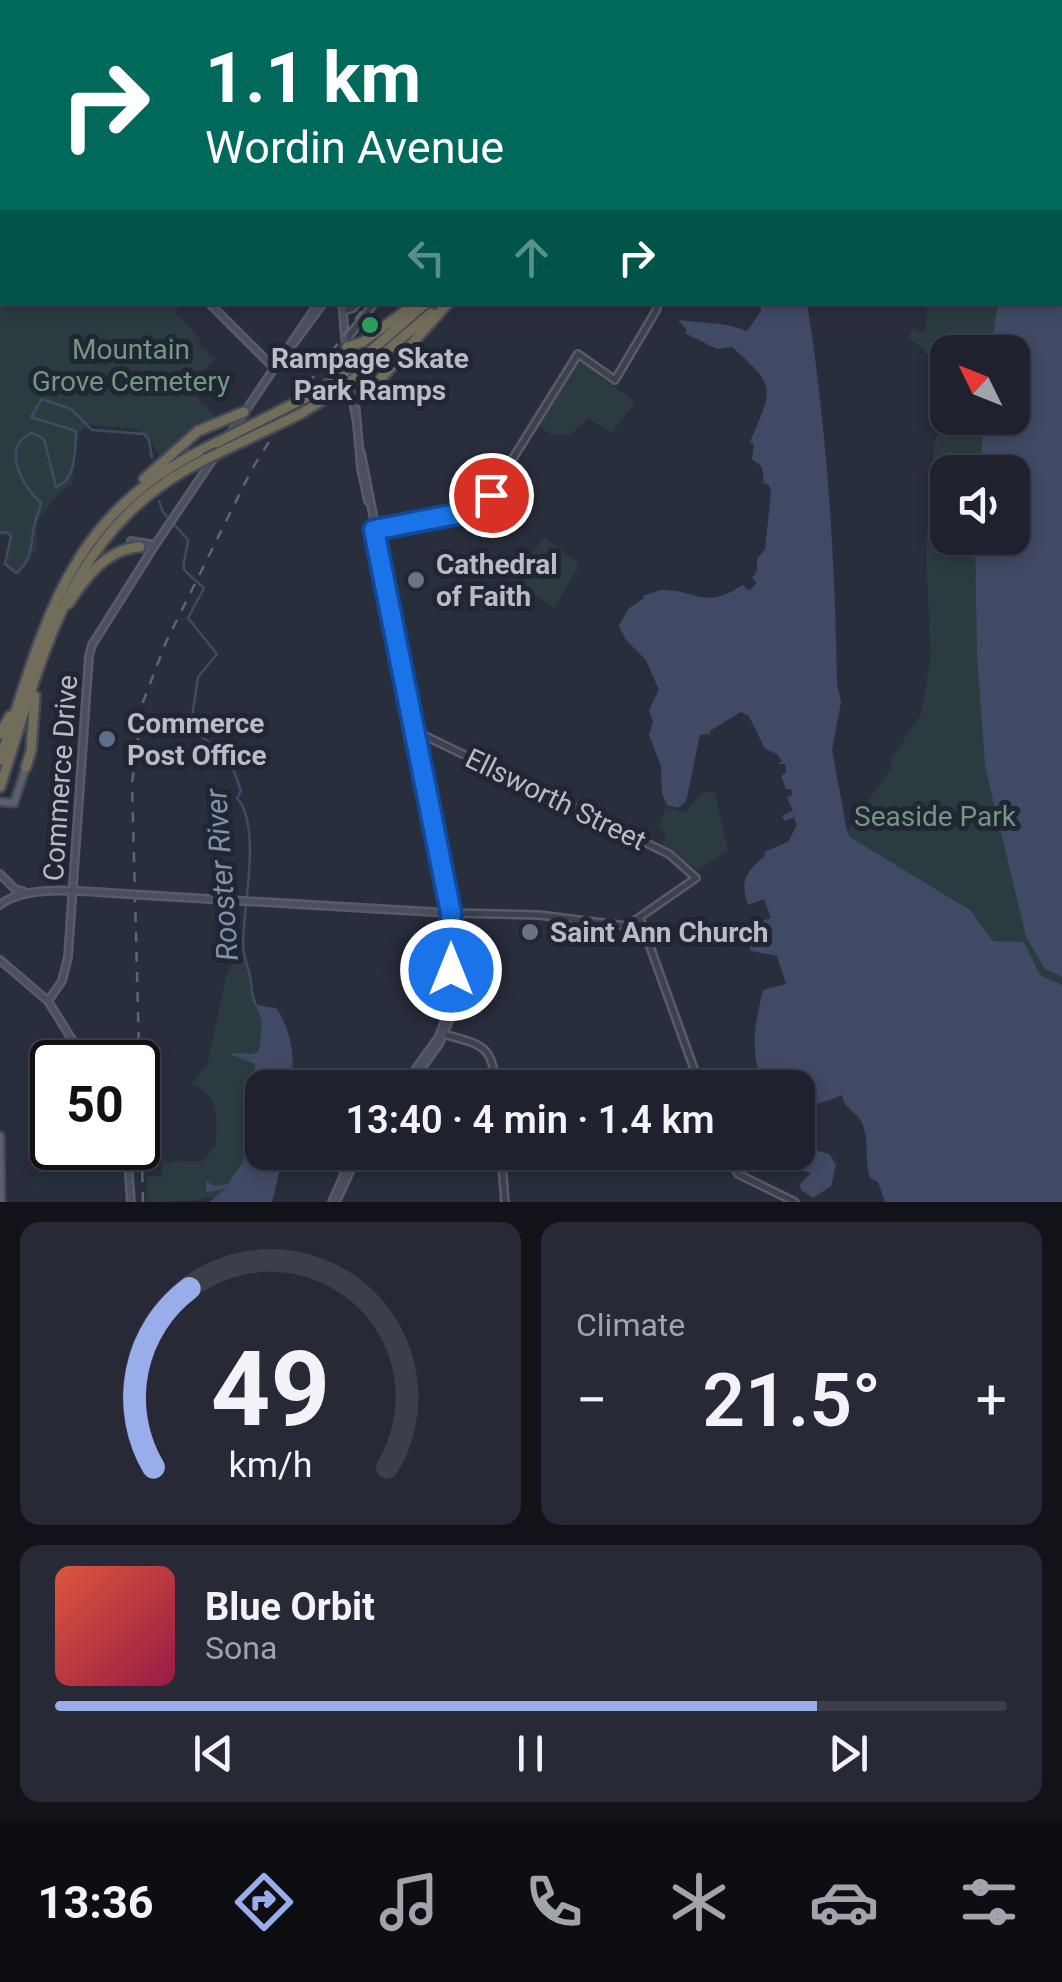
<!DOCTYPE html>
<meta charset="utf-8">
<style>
:root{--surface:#1f222e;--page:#272a36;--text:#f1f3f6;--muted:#a1a4aa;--line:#3c3f4a;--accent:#9aadeb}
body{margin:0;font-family:Roboto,sans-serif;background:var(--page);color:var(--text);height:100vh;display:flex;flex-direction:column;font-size:38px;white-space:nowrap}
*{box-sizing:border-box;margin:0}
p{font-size:32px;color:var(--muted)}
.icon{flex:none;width:55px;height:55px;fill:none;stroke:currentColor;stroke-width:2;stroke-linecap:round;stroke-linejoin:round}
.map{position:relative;height:1202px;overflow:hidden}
.sheet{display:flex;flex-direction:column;gap:20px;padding:20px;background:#111319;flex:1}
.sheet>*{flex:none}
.guide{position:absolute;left:0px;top:0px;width:1062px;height:305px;box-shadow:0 5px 15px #0003,0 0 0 2px var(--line);background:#00695c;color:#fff;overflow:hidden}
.needle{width:65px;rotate:313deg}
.buttons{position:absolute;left:930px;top:335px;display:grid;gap:20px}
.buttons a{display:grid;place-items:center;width:100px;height:100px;border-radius:20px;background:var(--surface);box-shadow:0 5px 15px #0003,0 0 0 2px var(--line);font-size:50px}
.speed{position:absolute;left:30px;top:1040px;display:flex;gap:20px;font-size:50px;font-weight:700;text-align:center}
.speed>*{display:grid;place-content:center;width:130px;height:130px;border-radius:50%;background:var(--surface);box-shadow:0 5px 15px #0003,0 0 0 2px var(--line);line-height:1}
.speed .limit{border:5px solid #111;border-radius:15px;background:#fff;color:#111}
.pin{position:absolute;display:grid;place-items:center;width:85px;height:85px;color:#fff;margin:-42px;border:5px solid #fff;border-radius:50%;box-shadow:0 2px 10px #0007}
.me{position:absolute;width:110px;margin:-55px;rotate:0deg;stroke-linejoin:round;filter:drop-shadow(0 0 8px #0008)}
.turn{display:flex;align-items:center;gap:35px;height:210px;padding:0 40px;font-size:45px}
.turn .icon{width:130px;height:130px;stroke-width:2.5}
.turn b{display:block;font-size:70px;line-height:85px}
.lanes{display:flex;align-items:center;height:95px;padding:0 40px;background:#0003;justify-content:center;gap:50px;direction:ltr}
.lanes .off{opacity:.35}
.big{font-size:75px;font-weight:600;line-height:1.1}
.sheet .widget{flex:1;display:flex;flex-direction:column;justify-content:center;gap:15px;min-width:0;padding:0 35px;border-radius:20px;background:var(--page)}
.sheet .dial{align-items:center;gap:0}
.dial svg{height:260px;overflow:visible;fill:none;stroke:var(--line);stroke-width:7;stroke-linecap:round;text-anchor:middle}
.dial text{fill:var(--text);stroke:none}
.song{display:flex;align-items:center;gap:30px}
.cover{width:120px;height:120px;border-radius:15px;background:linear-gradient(135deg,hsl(10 70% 55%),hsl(340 70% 35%))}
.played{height:10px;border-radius:5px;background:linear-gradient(90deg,var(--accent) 80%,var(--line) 80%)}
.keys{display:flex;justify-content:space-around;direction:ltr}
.heat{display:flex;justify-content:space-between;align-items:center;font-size:55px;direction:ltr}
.sheet .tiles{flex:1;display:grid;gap:20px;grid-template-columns:1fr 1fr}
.widget:last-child{grid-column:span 2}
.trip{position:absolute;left:245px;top:1070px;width:570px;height:100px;border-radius:20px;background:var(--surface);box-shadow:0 5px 15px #0003,0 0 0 2px var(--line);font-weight:600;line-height:100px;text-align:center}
.tabs{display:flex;height:160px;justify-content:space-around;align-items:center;background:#0c0e12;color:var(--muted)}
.tabs .icon{width:70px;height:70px}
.tabs .on{color:var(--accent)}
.tabs b{font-size:45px;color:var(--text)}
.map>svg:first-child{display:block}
</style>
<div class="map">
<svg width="1062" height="1202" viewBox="0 0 1062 1202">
<rect width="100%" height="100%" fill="#292e3d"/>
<!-- green -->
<path fill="#2b3b3f" d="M0 104 2 302 180 303 176 313 201 340 199 344 215 359 199 375 205 384 195 395 214 416 159 456C142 416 124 433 89 424L79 432 72 484 60 492 37 521V549L18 576 4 565 10 537 7 532 0 535Z
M928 303H998L990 352H948V418H984L980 472H948V538H975L977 657 985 766 1026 937 1049 972 1062 977V985L1040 975 1024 942 993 941 970 910 850 837 847 831 892 767 890 761 921 714 931 656 926 558 930 476 937 432 941 377 922 347 908 338 913 328 921 333 925 330Z
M579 360 635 402 612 433 588 418 571 434 552 435 538 425Z
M544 537 580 564 554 608 512 580Z
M703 791 715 793 728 851 698 870 661 846 666 833 658 828 666 808 686 812Z
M237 953 245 956 255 1003 266 1014C264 1054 265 1169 230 1191 206 1202 175 1202 147 1202V1176H162V1162L203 1161 216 1145C216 1118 221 1096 192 1084L207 1066 226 977Z"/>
<!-- water -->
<path fill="#414a64" d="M1062 119V977L1045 969 1026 937 985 766 977 657 975 538H1012V472H980L984 418H1012V352H990L998 303 1060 302Z
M760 303H807C827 429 835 556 837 684L841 702 832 750 847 831 850 837 970 910 993 941 1024 942 1040 975 1062 985V1202H885L878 1182 870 1178C864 1160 870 1138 861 1121 855 1110 844 1109 842 1095 826 1102 816 1106 798 1103V1088L763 1087C750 1048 754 1029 763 990L786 984 777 956 751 951 748 942 754 923 771 918 764 899 748 905C740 882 745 872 765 856L764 852 788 842 797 825 794 817 785 821 782 816 793 810 787 798 792 795 791 789H786L781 776 786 773 785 764H778L782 761 777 754 765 749 749 716 741 712 710 731V734L700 735 686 802 678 808 667 805 662 794 661 766 649 735 653 722 649 710 659 690 646 660 626 640 619 626 628 609 644 598 643 595C648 595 658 590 663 590 702 591 703 610 743 585L749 591 757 583 752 578 757 571V559L765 549 771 493 769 485 764 483 762 467 752 459 754 444 750 442C773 387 777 387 732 347L717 349 685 333 687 330 678 320C702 323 726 322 747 331L761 311Z
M256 1005 276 1008C292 1030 296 1062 290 1087L262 1088V1152L281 1153 283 1156 272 1202H209L225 1189 206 1192V1181L215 1186 228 1184C232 1177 238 1170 242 1163 253 1145 250 1088 255 1064L228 1053 254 1054 259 1050 262 1022Z
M807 1148 829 1154 836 1164 831 1186 813 1198 801 1190 800 1184 811 1173 800 1170 792 1158Z"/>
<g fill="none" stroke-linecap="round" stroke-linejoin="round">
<!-- stream -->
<path stroke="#414a64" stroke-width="2.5" d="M159 501 163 512 188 540C183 577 176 562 204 588L188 618 217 654 198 677 191 724 195 732 229 757 241 791 237 798C262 825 243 909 243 944 243 958 250 970 251 983 252 992 252 997 256 1005
M0 533 7 532 11 536 5 564 16 573C36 558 29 539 36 519 38 513 40 509 41 503 22 486 0 447 32 433L44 439 56 487C76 480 75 452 76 431L31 417 42 399 71 409 92 430 144 434 149 440 152 458"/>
<defs>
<path id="tertiary" d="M523 0 526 2
M620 0 621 2
M140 2V0
M579 2 580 0
M595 2 597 0
M343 311 353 308 358 302
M346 340 375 302
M374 530 412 525 482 508 578 354 615 380 657 309 656 302
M413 730 669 854 696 878 627 926 539 915 451 913
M640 919 701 1088
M443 1034C480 1044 495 1045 495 1088
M501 1152 505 1202
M727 1152 738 1174 795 1202"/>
<path id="secondary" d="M305 0V2
M438 2 439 0
M0 98 2 100
M208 302 274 368
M342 302 348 369
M347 347 352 368
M277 366 324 302
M353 379 361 468 368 501
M350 385 356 418
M353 387 376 384
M361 453 451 913 452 1005 449 1021 439 1044 407 1088
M374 538 447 914V1004L444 1023 438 1038 402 1088
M131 541 155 545
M0 874 15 889 25 892
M143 895 449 913
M0 905C27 882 93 893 127 894
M0 960 48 1001 86 1062
M48 1001 62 981 68 957 89 656 92 645 155 545 319 302
M127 1148 131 1202
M332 1202 354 1152
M336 1202 359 1152"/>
<path id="primary" d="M0 802 14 803 26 767
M0 1136 1 1202"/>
<path id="motorway" d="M654 2 656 0
M671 2 672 0
M684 2 685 0
M692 2 693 0
M347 347 363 342 417 302
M359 361 427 302
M361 373 431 313
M376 384 449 302
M313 394 340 376
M300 414 342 388
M144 479 198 431 244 412
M68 604C85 578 106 549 140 547
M0 734 10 716
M0 760C47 618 67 512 216 443
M26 767 31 751 35 696
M0 787C44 654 68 526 206 459"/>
</defs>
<!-- tertiary casing -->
<use href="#tertiary" stroke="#575c68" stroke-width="10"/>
<!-- secondary casing -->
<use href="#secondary" stroke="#575c68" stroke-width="10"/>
<!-- primary casing -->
<use href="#primary" stroke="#454a56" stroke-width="11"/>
<!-- motorway casing -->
<use href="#motorway" stroke="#444955" stroke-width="14"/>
<!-- tertiary -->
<use href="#tertiary" stroke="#3c414d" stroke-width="5"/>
<!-- secondary -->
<use href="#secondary" stroke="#4b5060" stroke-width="5"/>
<!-- primary -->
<use href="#primary" stroke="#5a606d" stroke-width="6"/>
<!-- motorway -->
<use href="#motorway" stroke="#726c5a" stroke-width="9"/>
<!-- rail -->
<path stroke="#5f6474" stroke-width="2.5" stroke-dasharray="10 10" stroke-linecap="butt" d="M584 2 586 0
M143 1202 132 783 143 702 166 642 252 469 287 413 368 302"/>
<defs>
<path id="secondary-bridge" d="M127 894 143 895"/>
<path id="motorway-bridge" d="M340 376 359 361
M342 388 361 373
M216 443 313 394
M206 459 300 414"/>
</defs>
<!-- secondary-bridge casing -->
<use href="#secondary-bridge" stroke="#575c68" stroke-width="10" stroke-linecap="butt"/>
<!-- motorway-bridge casing -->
<use href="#motorway-bridge" stroke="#444955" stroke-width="14" stroke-linecap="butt"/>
<!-- secondary-bridge -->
<use href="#secondary-bridge" stroke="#4b5060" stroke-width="5"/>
<!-- motorway-bridge -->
<use href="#motorway-bridge" stroke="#726c5a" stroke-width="9"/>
</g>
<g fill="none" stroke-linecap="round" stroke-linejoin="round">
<defs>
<path id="route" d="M451 970V913L374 530 478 510 491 495"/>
</defs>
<!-- route casing -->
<use href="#route" stroke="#114b97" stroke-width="25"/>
<!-- route -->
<use href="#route" stroke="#1a73e8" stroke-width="18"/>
</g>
<!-- markers -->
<circle fill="#2e9e5b" stroke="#212633" stroke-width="4" cx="370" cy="325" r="10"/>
<g fill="#6b7280" stroke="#212633" stroke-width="4">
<circle cx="416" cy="580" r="10"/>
<circle cx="530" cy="932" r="10"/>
</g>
<circle fill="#5c6f8a" stroke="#212633" stroke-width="4" cx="107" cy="739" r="10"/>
<g text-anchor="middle" stroke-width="10" stroke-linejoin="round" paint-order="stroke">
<!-- park labels -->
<g font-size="28" fill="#739680" stroke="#212633">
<text x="131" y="359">Mountain<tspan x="131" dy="32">Grove Cemetery</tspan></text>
<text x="935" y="826">Seaside Park</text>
</g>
<!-- poi labels -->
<g font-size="28" font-weight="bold" fill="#b8bcc8" stroke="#212633" text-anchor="start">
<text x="370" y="368" text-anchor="middle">Rampage Skate<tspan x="370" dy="32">Park Ramps</tspan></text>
<text x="436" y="574">Cathedral<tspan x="436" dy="32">of Faith</tspan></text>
<text x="127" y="733">Commerce<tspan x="127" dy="32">Post Office</tspan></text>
<text x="550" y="942">Saint Ann Church</text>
</g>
<!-- street labels -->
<g font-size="28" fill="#b8bcc8" stroke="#212633">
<text transform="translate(60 778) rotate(-86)" y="10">Commerce Drive</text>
<text transform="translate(556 799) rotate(26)" y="10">Ellsworth Street</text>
</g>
<!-- water labels -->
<g font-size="30" font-style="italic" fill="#848fab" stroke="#212633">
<text transform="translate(222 875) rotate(-94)" y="10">Rooster River</text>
</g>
</g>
</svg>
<div class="buttons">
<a><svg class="needle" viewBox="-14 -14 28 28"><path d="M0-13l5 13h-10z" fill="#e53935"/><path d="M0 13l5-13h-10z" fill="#a1a4aa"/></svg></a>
<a><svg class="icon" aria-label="sound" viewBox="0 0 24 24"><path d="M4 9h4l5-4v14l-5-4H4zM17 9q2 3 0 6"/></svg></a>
</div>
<div class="speed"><div class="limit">50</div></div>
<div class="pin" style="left:491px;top:495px;background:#d93025"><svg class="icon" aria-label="arrive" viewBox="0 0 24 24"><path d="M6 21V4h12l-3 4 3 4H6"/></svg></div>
<svg class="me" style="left:451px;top:970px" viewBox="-20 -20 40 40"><circle r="17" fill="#1a73e8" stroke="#fff" stroke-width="3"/><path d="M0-11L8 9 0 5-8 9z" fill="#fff"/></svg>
<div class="trip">13:40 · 4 min · 1.4 km</div>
<div class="guide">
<div class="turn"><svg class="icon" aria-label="right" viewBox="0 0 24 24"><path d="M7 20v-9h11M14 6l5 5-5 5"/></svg><div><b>1.1 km</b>Wordin Avenue</div></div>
<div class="lanes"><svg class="icon off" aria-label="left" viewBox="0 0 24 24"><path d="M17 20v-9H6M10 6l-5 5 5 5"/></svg><svg class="icon off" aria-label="ahead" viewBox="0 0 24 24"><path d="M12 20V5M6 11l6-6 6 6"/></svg><svg class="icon" aria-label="right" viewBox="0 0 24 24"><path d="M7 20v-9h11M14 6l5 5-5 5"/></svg></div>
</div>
</div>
<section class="sheet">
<div class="tiles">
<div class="widget dial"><svg viewBox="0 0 100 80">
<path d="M14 69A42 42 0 1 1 86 69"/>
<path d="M14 69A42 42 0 0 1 25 14" stroke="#9aadeb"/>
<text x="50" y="56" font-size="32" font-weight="700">49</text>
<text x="50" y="72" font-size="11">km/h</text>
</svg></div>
<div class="widget"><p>Climate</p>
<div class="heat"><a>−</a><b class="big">21.5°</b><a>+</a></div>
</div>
<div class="widget">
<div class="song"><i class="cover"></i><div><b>Blue Orbit</b><p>Sona</p></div></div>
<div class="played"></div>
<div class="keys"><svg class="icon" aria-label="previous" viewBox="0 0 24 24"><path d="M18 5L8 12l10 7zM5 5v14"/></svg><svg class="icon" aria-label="pause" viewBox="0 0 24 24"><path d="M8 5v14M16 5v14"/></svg><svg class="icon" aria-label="next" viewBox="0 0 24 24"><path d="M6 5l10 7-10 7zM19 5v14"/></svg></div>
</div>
</div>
</section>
<nav class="tabs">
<b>13:36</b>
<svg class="icon on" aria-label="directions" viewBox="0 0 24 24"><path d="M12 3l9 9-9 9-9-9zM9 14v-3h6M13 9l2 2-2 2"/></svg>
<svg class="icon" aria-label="music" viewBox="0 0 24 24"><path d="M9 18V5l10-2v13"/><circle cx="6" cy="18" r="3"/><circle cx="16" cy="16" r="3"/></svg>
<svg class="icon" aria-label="phone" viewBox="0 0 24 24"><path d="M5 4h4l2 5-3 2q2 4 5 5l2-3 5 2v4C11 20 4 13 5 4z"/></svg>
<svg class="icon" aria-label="climate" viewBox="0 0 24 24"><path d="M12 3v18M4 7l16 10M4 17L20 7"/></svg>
<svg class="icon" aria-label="car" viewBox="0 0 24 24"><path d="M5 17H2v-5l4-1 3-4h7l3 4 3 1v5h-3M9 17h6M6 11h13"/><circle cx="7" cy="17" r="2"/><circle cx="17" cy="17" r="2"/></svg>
<svg class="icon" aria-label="filters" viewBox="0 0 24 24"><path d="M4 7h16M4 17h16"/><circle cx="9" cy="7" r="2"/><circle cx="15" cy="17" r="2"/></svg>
</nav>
